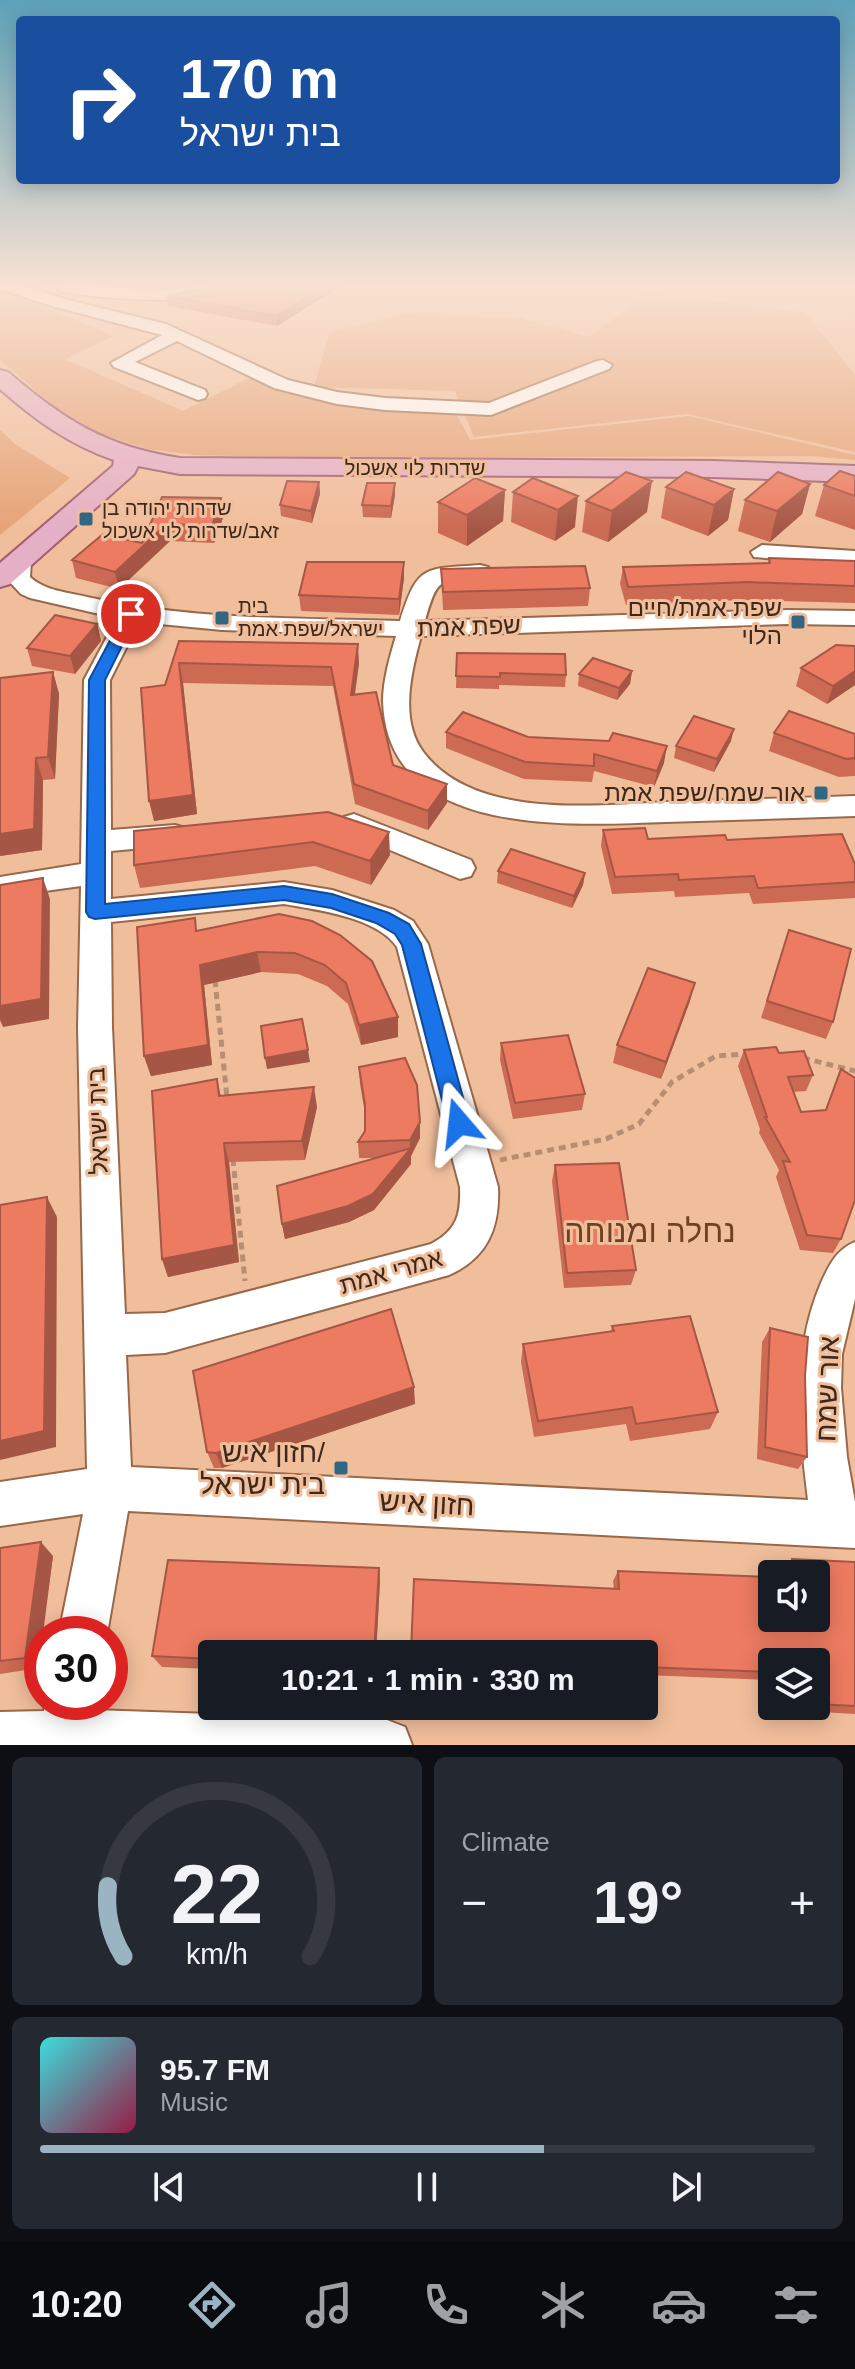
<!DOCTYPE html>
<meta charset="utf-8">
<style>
:root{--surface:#171b24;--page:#242831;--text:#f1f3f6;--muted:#9ea1a6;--line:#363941;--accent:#9bb4c2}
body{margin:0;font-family:Arial,Heebo,sans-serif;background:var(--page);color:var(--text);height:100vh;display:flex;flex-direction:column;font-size:30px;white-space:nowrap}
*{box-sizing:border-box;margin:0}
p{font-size:26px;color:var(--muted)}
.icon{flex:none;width:44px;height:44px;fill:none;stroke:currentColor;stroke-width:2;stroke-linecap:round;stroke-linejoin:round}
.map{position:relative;height:1745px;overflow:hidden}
.drawer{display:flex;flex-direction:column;gap:12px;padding:12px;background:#0d0f14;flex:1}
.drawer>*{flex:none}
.top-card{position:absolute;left:16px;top:16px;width:824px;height:168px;border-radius:8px;box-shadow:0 4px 20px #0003;background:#1a4fa0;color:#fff;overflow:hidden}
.fabs{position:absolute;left:758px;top:1560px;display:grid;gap:16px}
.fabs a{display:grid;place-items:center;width:72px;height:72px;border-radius:8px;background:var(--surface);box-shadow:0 4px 20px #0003;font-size:40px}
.speed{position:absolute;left:24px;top:1616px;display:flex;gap:16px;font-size:40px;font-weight:700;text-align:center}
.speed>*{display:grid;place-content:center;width:104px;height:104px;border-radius:50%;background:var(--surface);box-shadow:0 4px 20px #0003;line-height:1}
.speed .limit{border:12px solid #d22;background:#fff;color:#111}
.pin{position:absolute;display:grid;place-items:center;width:68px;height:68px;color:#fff;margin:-34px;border:4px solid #fff;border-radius:50%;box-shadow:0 2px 8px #0007}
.me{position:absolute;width:88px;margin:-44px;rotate:343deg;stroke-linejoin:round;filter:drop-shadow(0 0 6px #0008)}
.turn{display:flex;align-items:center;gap:28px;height:168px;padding:0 32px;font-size:36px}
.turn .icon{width:104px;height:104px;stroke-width:2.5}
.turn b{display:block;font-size:56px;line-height:68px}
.big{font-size:60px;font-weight:800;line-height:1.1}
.drawer .card{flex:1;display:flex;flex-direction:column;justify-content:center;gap:12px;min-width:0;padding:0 28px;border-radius:12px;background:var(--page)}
.drawer .dial{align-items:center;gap:0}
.dial svg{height:208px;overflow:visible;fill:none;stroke:var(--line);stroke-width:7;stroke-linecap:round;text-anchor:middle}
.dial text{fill:var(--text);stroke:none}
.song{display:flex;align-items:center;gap:24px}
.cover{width:96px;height:96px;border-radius:12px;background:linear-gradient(135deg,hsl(180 70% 55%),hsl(340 70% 35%))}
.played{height:8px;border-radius:4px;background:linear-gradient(90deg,var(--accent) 65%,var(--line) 65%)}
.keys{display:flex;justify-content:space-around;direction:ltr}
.heat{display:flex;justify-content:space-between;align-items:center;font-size:44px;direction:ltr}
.drawer .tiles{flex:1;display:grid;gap:12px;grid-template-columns:1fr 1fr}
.card:last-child{grid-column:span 2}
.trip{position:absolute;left:198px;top:1640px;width:460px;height:80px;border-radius:8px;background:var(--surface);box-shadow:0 4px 20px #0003;font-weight:800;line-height:80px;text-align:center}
.dock{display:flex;height:128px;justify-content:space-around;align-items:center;background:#090b0e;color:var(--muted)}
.dock .icon{width:56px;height:56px}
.dock .current{color:var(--accent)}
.dock b{font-size:36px;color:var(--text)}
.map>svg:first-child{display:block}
</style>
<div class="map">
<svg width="855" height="1745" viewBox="0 0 855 1745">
<rect width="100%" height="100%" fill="#f1be9c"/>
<!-- green -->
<path fill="#e6a377" d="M0 289 114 336 65 359 183 411 249 378C317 404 384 414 457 415L470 440 689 416 855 455V460L811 456 324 458 195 455 148 449 92 431 63 414 0 360Z
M648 294 805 312 855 375V452L687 414 474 437 455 391 314 387 329 333 405 314 520 318 589 337Z
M0 430 15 444 70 478 0 535Z"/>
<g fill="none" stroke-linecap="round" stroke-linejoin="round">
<defs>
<path id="minor" d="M0 284H19L64 299 166 324 288 380 337 392 385 398 489 403 597 361 603 360 612 365 609 369 491 415 385 410 337 404 274 388 177 341 135 362 205 390 207 394 205 398 198 400 114 367 111 363 162 335 52 306 0 289Z
M58 284 150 290 245 284C215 308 96 300 58 290Z
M762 545 855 551V565L754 557 751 552Z
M20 554 28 556 31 561 30 577C45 591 67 592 87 597 189 620 296 618 400 621 418 564 424 569 480 565L488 567 491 572 488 577C442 588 440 566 425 621L788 610 855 611V625L788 624 421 636C411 672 399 721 424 753 478 823 607 804 685 801 741 800 798 798 855 796V816C792 818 729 820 666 822 572 825 387 839 383 701 383 680 390 656 396 636L222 630 139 622 110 680 111 830 175 825 185 828 190 835 185 842 175 845 111 851V899L284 882 332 890 394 910 413 921 428 944 498 1187C500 1228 487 1258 449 1275L165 1353 126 1355 131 1467 808 1500C799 1426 791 1353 821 1283 829 1265 837 1249 855 1242V1299L842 1354 841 1388 847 1457 855 1502V1548L128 1511 107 1634H59L83 1514 0 1526V1482L87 1469 78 1027 81 886 16 895 0 901V877L81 864 84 680 117 618 30 598 21 594 6 578 12 556ZM284 904C317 910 377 917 397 947L460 1187C461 1215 457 1230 431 1244L165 1313 125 1314 112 1027 111 922Z
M354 814 471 860 475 868 471 876 460 879 344 831 340 824 344 817Z
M45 1702H95L93 1710 387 1720 405 1727 412 1745H0V1712L44 1711Z"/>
<path id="major" d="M0 370 8 372C64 420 106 447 180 458L713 461 855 466V482L713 477 180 474 138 466 134 474 10 584 0 587V563L113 466 114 460C70 445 35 420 0 389Z"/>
</defs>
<!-- minor casing -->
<use href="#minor" stroke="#97694a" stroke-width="4"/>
<!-- major casing -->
<use href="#major" stroke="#9f5e71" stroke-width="4"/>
<!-- path -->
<path stroke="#b78e73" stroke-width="5" stroke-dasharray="7 5" stroke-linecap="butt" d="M215 980 227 1098
M803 1058 855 1071
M233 1159 245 1281
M500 1160 606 1139 639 1124 672 1082 716 1056 747 1054"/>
<!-- minor -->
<use href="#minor" fill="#fff" fill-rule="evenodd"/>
<!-- major -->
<use href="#major" fill="#e5afc5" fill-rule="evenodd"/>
</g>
<!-- wall -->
<path fill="#cc6a53" d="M230 284H344L277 326 168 306 167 296Z
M855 476V530L815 516 824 485Z
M533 478 575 527 555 541 511 522 513 492Z
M319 482 320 494 312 523 281 516 280 505Z
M810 484 802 514 770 542 738 531 745 500Z
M666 487 734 489 728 520 708 536 661 518Z
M505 490 503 521 467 546 438 533V502Z
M395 495 391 518 363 517 362 505Z
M162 497 221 498 224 515 214 543 170 541 119 589 76 578 72 560 142 543Z
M586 501 647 512 608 542 582 532Z
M769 558 855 561V603L743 600 626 605 620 584 623 567 768 563Z
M441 569 590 588 588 606 443 610Z
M404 578 399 615 301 611 299 595Z
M97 624 101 641 75 674 32 666 27 648Z
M179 641 359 663 355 694 393 765 447 784V803L428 830 355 804 333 686 183 683 197 814 154 821 165 685Z
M855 646V685L827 704 796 686 801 668Z
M457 653 566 675 565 687 499 685V689L456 688Z
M632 671 630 684 617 700 578 686 579 674Z
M53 672 59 694 55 779 43 780 42 850 0 856V678Z
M446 732 528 737 664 763 654 787 594 771 592 782 524 779 446 748Z
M774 733 855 734V776L839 777 769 751Z
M731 741 714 772 674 758 676 746Z
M328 812 390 855 371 885 315 866 140 888 134 865Z
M603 830 648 839 727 840 855 864V898L753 904 749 893 675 897 674 891 612 894 601 846Z
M498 871 585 873 583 885 572 908 497 883Z
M279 914 398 1037 361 1045 348 1004 327 986 298 974 261 972 204 985 212 1065 151 1076 144 1056 198 931Z
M789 930 833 1022 826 1039 761 1018Z
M690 1001 661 1079 613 1063 617 1045Z
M501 1043 585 1094 582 1110 513 1119 500 1060Z
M744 1050 779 1053 813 1075 806 1091 793 1092 801 1112 825 1110 841 1069V1239L833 1253 800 1250 776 1177 779 1170 759 1133 760 1129 738 1066Z
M359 1067 420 1138 411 1156V1164L374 1210 349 1222 285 1239 282 1224 376 1158H359L358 1142 365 1131V1114L360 1084Z
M217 1079 221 1096 317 1107 305 1160 229 1162 239 1262 168 1277 162 1259Z
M555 1165 636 1270 631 1285 564 1288 552 1181Z
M612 1326 718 1412 710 1429 630 1441 626 1424 534 1437 521 1362 523 1344 611 1332Z
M770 1328 805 1376 807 1457 798 1469 757 1459 762 1342Z
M415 1404 222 1468H214L207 1452Z
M0 1548 53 1556 42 1634 39 1668 0 1674Z
M792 1559 855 1562V1714L804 1711 803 1706H816V1662H772V1680L644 1675V1654H411L414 1579 614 1589 613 1581 618 1571 772 1618 816 1574H784L783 1569Z
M379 1568 380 1581 376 1654H212V1669L162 1667 152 1656Z"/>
<!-- shaded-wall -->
<path fill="#a65644" d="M327 284H344L277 326 276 316Z
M652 481 647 512 608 542 612 511Z
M319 482 320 494 312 523 311 511Z
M395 483V495L391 518V506Z
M810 484 802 514 770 542 777 511Z
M734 489 728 520 708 536 714 505Z
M505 490 503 521 467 546V515Z
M578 496 575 527 555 541 558 510Z
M221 498 224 515 214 543 212 526Z
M167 524 170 541 119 589 115 572Z
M404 562V578L399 615V599Z
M97 624 101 641 75 674 70 656Z
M358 644 359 663 352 714 351 695Z
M179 663 183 683 197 814 154 821 149 801Z
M632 671 630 684 617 700 619 688Z
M855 671V685L827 704 833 686Z
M53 672 59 694 55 779 48 757Z
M734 729 731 741 714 772 717 759Z
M667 746 664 763 654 787 657 771Z
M36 758 43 780 42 850 0 856V834Z
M447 784V803L428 830V811Z
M389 832 390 855 371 885 370 861Z
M585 873 583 885 572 908 574 896Z
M43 878 50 899 49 1019 3 1027 0 1020V1006Z
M257 952 261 972 204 985 212 1065 151 1076 144 1056 200 965Z
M695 983 690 1001 661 1079 666 1062Z
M398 1017V1037L361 1045 359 1025Z
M308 1050 310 1062 267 1069 265 1058Z
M314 1087 317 1107 305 1160 302 1141Z
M420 1122V1138L411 1156V1164L374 1210 349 1222 285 1239 282 1224 410 1149V1140Z
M224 1143 229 1162 239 1262 168 1277 162 1259Z
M47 1197 57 1217 56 1447 0 1460V1441Z
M414 1387 415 1404 222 1468 216 1453Z
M41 1542 53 1556 43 1634H42L39 1668 25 1658Z
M379 1568 380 1581 376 1654H374Z"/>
<!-- building -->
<path fill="#ed7b61" stroke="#a65644" stroke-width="2" d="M327 284 276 316 167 296 230 284Z
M840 471 855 476V496L824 485Z
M626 472 652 481 612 511 586 501Z
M686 472 734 489 714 505 666 487Z
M778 472 810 484 777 511 745 500Z
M475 478 505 490 467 515 438 502Z
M533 478 578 496 558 510 513 492Z
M287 481 319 482 311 511 280 505Z
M367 483H395L391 506 362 505Z
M162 497 221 498 212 526 167 524 115 572 72 560 103 534 142 543Z
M769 558 855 561V586L747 582 628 587 623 567 770 563Z
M307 562H404L399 599 299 595Z
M585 566 590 588 443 592 441 569Z
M55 615 97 624 70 656 27 648Z
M179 641 358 644 351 695 376 692 393 765 447 784 428 811 354 784 331 667 179 663 193 795 149 801 141 688 165 685Z
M836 645 855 646V671L833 686 801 668Z
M457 653 565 654 566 675 500 673V677L456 676Z
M593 658 632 671 619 688 579 674Z
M53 672 48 757 36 758 34 829 0 834V678Z
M789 711 855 734V758L846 759 774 733Z
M463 712 528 737 609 741 613 733 667 746 657 771 594 754V766L525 762 446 732Z
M694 716 734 729 717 759 676 746Z
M328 812 389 832 370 861 313 842 134 865V831Z
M645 828 648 839 725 835 727 840 842 834 855 864V882L758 888 754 876 679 880 678 874 615 877 603 830Z
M511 849 585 873 574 896 498 871Z
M43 878 41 999 0 1006V885Z
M279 914 312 921 340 935 372 961 398 1017 359 1025 346 983 325 965 295 953 257 952 200 965 208 1045 144 1056 137 927 195 918 196 931Z
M789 930 851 949 833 1022 767 1001Z
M648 968 695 983 666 1062 617 1045Z
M302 1019 308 1050 265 1058 261 1026Z
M568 1035 585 1094 515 1103 501 1043Z
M776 1047 779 1053 804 1051 813 1075 788 1077 801 1112 826 1110 841 1069 855 1078V1200L841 1239 807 1235 783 1161 790 1162 765 1117H767L744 1050Z
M405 1058 417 1085 420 1122 410 1140 358 1142 365 1131V1105L359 1067Z
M217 1079 219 1096 314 1087 302 1141 224 1143 234 1245 162 1259 152 1091Z
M411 1148 373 1194 348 1206 282 1224 277 1186Z
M619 1163 636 1270 567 1273 555 1165Z
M47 1197 44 1431 0 1441V1205Z
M391 1309 414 1387 216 1453 207 1452 193 1371Z
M690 1316 718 1412 636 1424 632 1407 538 1421 523 1344 614 1331 612 1326Z
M770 1328 808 1337 805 1376 807 1457 765 1447Z
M41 1542 25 1658 0 1661V1548Z
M792 1559 855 1562V1706L816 1704V1662H772V1672L644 1667V1654H466L411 1652 414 1579 619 1589 618 1571 772 1577V1618H816V1574H795Z
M168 1560 379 1568 374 1654H212V1659L152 1656Z"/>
<!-- sky -->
<linearGradient id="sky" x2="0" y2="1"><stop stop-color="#5ea1b8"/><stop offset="0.54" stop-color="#f9e2d2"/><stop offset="1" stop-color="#f9e2d2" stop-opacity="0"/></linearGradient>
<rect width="855" height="529" fill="url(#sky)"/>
<!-- route -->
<path fill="#1a73e8" stroke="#114b97" stroke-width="2" d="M131 610 138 614 105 680V904L284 886 332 894 389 913 409 924 421 944 470 1123 467 1130 459 1132 452 1130 448 1123 402 945 395 934 376 923 331 908 284 900 95 919 89 917 86 912 89 680 124 614Z"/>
<!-- markers -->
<g fill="#326783" stroke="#f1be9c" stroke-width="3">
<rect x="78" y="511" width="16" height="16" rx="4"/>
<rect x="214" y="610" width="16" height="16" rx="4"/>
<rect x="790" y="614" width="16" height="16" rx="4"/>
<rect x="813" y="785" width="16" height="16" rx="4"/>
<rect x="333" y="1460" width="16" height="16" rx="4"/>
</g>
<g text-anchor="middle" stroke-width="6" stroke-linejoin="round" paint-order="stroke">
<!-- far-street labels -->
<g font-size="20" fill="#3d291c" stroke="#f1be9c">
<text x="415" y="475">שדרות לוי אשכול</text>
</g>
<!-- far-poi labels -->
<g font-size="20" fill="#3d291c" stroke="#f1be9c" text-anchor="start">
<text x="102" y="515">שדרות יהודה בן<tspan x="102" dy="23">זאב/שדרות לוי אשכול</tspan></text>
<text x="238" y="613">בית<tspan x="238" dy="23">ישראל/שפת אמת</tspan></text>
</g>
<!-- poi labels -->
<g font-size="24" fill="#3d291c" stroke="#f1be9c" text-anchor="end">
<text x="782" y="616">שפת אמת/חיים<tspan x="782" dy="28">הלוי</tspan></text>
<text x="805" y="801">אור שמח/שפת אמת</text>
</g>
<!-- street labels -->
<g font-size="24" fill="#3d291c" stroke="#f1be9c">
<text transform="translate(469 627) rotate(-2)" y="8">שפת אמת</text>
<text transform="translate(98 1121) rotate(-92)" y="8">בית ישראל</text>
<text transform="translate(391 1272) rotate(-16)" y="8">אמרי אמת</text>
</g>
<!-- near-street labels -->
<g font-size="28" fill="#3d291c" stroke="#f1be9c">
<text transform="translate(827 1389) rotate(-88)" y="10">אור שמח</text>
<text transform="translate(427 1503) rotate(3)" y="10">חזון איש</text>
</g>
<!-- near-poi labels -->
<g font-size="28" fill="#3d291c" stroke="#f1be9c" text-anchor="end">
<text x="325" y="1462">חזון איש/<tspan x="325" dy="32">בית ישראל</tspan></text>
</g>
<!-- near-neighbourhood labels -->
<g font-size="32" fill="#6d4223" stroke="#f1be9c">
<text x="650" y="1242">נחלה ומנוחה</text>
</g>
</g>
</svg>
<div class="fabs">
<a><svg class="icon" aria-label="sound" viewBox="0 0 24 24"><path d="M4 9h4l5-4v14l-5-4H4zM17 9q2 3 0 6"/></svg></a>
<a><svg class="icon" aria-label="layers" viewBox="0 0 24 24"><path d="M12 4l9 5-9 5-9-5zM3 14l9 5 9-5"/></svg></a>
</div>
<div class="speed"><div class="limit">30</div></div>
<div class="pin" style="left:131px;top:614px;background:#d93025"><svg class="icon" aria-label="arrive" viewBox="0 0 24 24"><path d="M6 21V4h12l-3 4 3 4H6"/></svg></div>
<svg class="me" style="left:459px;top:1123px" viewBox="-20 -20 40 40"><path d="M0-17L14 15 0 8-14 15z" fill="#1a73e8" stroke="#fff" stroke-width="4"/></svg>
<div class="trip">10:21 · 1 min · 330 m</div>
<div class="top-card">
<div class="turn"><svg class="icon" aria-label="right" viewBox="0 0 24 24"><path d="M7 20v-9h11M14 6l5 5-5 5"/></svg><div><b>170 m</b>בית ישראל</div></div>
</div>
</div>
<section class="drawer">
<div class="tiles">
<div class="card dial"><svg viewBox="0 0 100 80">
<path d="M14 69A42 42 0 1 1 86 69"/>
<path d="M14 69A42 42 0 0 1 8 42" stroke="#9bb4c2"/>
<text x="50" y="56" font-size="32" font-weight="700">22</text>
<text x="50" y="72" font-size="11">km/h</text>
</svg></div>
<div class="card"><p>Climate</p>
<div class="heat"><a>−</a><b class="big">19°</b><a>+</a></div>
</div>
<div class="card">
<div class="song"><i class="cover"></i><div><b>95.7 FM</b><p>Music</p></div></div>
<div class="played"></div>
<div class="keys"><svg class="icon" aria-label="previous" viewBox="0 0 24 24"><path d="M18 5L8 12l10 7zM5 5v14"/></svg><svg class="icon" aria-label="pause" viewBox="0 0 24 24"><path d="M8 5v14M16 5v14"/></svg><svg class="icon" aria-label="next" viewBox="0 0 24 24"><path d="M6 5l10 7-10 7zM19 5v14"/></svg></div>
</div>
</div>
</section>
<nav class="dock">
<b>10:20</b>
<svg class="icon current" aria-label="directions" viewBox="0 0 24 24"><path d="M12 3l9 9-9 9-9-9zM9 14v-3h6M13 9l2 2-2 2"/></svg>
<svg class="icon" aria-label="music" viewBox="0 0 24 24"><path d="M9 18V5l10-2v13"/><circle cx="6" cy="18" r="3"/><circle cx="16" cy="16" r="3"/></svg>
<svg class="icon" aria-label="phone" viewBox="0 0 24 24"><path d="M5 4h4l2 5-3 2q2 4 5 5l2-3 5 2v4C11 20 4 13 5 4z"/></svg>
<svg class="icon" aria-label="climate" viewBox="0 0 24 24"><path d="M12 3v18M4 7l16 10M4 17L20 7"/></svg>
<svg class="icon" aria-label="car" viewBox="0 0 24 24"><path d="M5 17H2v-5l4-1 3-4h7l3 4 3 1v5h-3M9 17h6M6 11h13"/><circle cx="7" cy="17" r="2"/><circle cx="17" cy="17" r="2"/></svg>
<svg class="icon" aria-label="filters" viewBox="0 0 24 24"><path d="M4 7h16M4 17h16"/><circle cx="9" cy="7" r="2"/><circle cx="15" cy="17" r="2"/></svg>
</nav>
